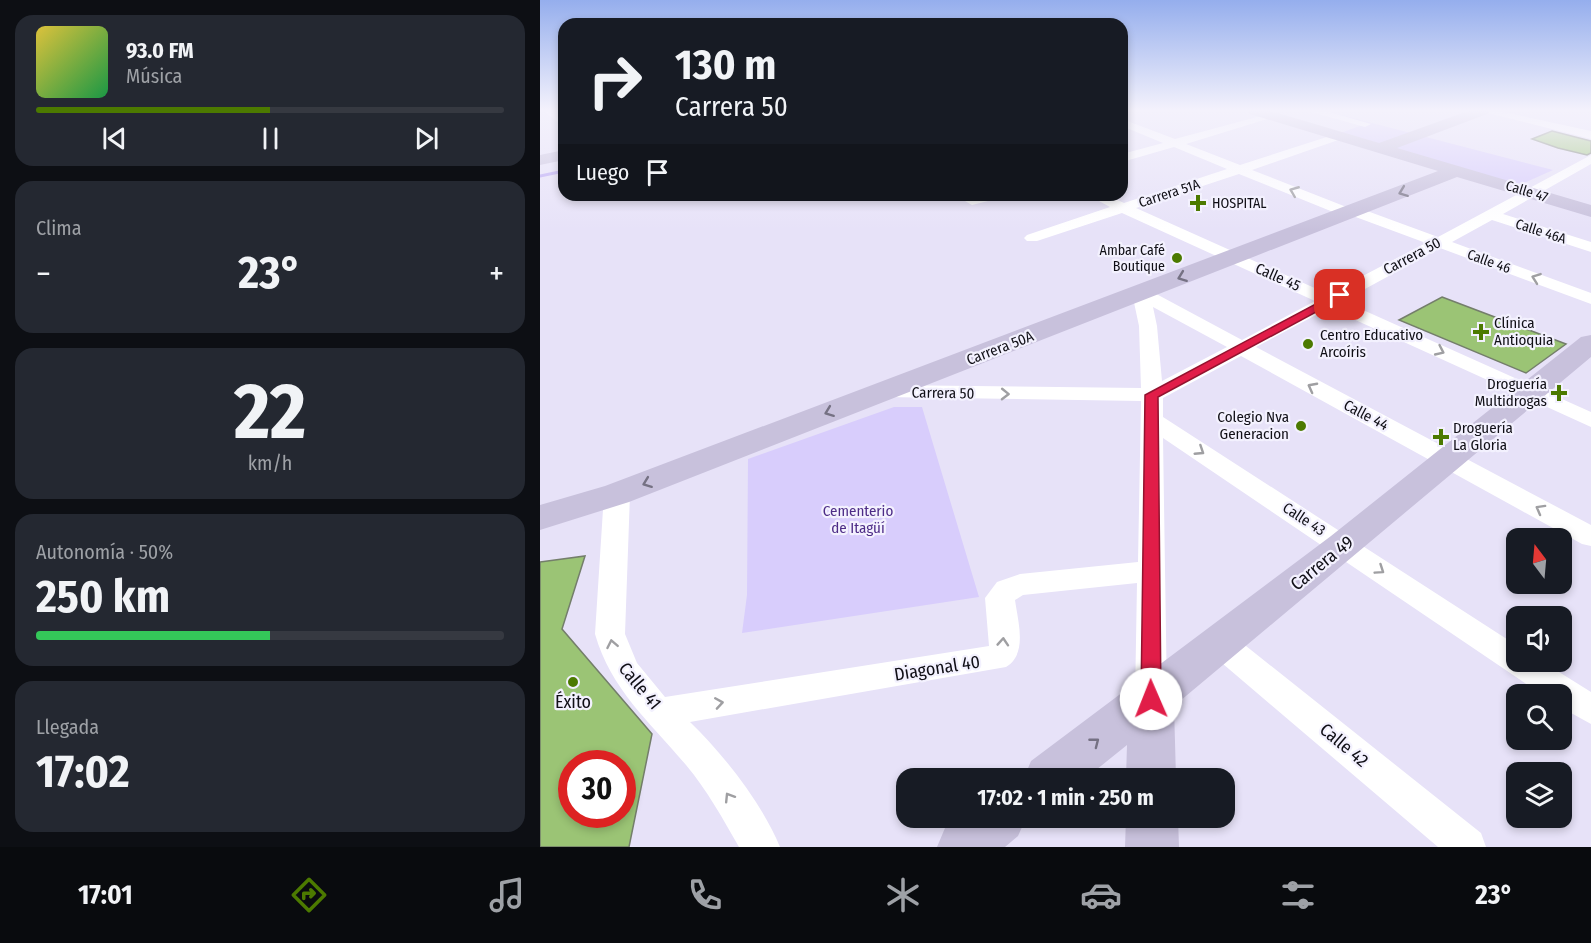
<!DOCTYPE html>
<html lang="es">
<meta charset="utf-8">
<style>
:root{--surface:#171b24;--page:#242831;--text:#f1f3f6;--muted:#9ea1a6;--line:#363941;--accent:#4c7a00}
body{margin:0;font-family:"Fira Sans Condensed",sans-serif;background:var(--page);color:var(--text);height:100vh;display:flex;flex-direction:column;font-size:22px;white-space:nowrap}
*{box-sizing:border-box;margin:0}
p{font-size:20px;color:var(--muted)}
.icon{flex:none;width:33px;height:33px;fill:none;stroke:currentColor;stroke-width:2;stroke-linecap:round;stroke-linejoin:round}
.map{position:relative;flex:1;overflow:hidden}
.panel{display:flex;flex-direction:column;gap:15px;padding:15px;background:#0d0f14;width:540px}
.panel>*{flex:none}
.top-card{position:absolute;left:18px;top:18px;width:570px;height:183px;border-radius:18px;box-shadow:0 3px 9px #0003;background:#171b24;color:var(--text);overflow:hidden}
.needle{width:39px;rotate:344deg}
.buttons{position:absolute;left:966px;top:528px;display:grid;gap:12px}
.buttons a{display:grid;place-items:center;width:66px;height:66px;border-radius:12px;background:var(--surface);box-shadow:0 3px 9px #0003;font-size:30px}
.speed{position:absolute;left:18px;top:750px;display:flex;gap:12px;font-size:30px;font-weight:700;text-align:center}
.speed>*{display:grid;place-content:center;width:78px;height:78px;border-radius:50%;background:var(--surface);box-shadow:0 3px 9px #0003;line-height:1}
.speed .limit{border:9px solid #d22;background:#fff;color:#111}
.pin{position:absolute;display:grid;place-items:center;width:51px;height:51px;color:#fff;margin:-26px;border-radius:12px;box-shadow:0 3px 9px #0006}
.me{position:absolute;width:66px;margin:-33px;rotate:359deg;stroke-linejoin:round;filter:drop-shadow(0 0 4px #0008)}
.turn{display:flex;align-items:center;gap:21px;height:126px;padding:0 18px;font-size:27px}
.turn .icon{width:78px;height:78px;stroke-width:2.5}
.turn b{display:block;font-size:42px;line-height:51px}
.then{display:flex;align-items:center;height:57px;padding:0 18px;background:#0003;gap:12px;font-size:22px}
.big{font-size:45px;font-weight:700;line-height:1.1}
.panel .tile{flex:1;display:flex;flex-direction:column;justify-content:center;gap:9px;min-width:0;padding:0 21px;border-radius:18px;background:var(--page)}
.panel .dial{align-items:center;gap:0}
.dial b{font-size:78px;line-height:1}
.song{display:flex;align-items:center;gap:18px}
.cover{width:72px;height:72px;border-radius:9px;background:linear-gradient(135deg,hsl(50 70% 55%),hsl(140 70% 35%))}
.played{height:6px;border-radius:3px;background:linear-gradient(90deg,var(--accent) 50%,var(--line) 50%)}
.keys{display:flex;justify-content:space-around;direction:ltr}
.heat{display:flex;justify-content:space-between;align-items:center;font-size:33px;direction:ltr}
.charge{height:9px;border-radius:4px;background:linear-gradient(90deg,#34c759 50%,var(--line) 0)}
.trip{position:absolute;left:356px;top:768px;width:339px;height:60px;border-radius:18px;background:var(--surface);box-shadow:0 3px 9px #0003;font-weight:700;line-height:60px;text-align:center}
.tabs{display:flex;height:96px;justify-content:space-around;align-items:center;background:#090b0e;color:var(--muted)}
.tabs .icon{width:42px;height:42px}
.tabs .current{color:var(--accent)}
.tabs b{font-size:27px;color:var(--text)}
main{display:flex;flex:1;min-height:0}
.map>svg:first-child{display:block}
</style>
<main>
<section class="panel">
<div class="tile">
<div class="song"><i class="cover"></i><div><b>93.0 FM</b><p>Música</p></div></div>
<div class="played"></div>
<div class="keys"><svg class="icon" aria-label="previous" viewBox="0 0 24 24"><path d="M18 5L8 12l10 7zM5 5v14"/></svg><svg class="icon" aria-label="pause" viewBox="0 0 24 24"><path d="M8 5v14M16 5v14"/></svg><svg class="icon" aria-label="next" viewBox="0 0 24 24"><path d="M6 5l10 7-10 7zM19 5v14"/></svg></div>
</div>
<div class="tile"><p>Clima</p>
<div class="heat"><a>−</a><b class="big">23°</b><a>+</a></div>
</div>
<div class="tile dial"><b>22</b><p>km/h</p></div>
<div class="tile"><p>Autonomía · 50%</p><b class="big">250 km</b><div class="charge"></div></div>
<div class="tile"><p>Llegada</p><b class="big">17:02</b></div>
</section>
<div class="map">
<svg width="1051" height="847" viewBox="0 0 1051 847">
<rect width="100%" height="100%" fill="#e7e2f8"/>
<!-- green -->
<path fill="#d8cdfc" d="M771 111H786L1013 170 977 186 798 134 825 124Z
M354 407H382L439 597 202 633 207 595 208 459Z"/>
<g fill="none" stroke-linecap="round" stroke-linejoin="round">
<!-- stream -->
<path stroke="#b8a4f4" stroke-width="3" d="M0 176 24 171"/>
</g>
<!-- building -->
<path fill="#9bc475" stroke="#747e6b" stroke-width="1.5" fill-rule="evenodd" d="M1012 131 1051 141V153L1047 155 1018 148 992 139Z
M902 297 1026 344 986 373 859 320Z
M45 556 22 629 112 734 89 847H0V562ZM32 764H82V814H32Z"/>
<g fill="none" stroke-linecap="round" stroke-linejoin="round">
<!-- street -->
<path fill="#fff" fill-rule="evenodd" d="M4 111H15L24 118V127Z
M768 111H786L831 124 825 127Z
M940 111H959L1051 131V139Z
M728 114 737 116 646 144 700 165 796 134H804V138L712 170 809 208H819L898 237 1051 155V164L963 214 1051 242V252L952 220 912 242 1051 293V304L900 248 803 301 1051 412V427L789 308 716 347 1051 525V546L1042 544 701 356 623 398V417L976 645V662H1003L1051 692V724L1022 708V694H1001L623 438 627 699 623 709 611 713 599 709 595 699 597 583 483 595 475 600C478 622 488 654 466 667L150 722C184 755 222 803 240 847H199C183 819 167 790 146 765 110 722 71 690 55 634L64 494 68 488 77 486 86 488 90 494 85 634 97 663 125 697 449 646 445 598 457 582 480 574 598 562 601 401 343 397 335 396 332 391 335 386 343 385 601 388 599 326 592 293 595 289H607L702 340 775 301 582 213 497 241H487L484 238 487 235 570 207 548 195H567L584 203 687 169 634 147 582 162V154L623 143 582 126V119L635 139ZM699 174 803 216H813L886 243 788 294 596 208ZM613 307 687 347 622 381 617 326Z
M439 195H462L460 198 432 205 425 201Z
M680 631 691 634 941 833 946 847H898L669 652 665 643 669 634Z"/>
<!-- secondary -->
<path fill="#c8c1dc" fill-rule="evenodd" d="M707 111H731L839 143 928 111H950L947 114 857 148 1051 205V217L917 177 89 502 0 530V505L65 486 898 171 710 114Z
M24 150V160L0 165V155Z
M1051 335V357L634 706 636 778H586L587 745 546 778H484L491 761 791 536 1041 337Z
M419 818H486L478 836 465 847H397L405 828Z
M586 818H638L639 847H585Z"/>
</g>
<!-- one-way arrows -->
<defs><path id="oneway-chevron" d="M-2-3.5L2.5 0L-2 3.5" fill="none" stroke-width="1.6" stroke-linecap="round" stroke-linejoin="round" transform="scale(1.5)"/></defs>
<g stroke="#9f9fa2">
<use href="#oneway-chevron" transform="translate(754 191) rotate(-158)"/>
<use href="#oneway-chevron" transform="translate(996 278) rotate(-160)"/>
<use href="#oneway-chevron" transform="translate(900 351) rotate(25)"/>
<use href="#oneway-chevron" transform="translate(772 387) rotate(-152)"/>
<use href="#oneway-chevron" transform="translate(465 394) rotate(1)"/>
<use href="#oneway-chevron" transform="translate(660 451) rotate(33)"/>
<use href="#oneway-chevron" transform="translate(1000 509) rotate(-151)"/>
<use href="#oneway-chevron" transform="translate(840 570) rotate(34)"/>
<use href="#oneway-chevron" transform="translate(463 642) rotate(-86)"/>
<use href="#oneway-chevron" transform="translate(72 644) rotate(-101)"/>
<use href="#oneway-chevron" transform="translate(179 703) rotate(-9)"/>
<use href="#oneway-chevron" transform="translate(189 797) rotate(-122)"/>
</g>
<g stroke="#757183">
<use href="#oneway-chevron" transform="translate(863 192) rotate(159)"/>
<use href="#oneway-chevron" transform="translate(642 277) rotate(159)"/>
<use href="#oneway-chevron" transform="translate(289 412) rotate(159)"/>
<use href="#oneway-chevron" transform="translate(107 483) rotate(159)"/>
<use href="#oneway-chevron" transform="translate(555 742) rotate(-38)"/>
</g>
<!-- sky -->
<linearGradient id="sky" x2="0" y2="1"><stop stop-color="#95aeed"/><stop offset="0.48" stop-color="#f4f2fc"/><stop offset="1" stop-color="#f4f2fc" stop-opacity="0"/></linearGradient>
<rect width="1051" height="230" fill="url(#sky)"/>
<!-- route -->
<path fill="#e11d48" stroke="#92132f" stroke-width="1.5" d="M800 291 806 295 804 297 618 397 621 699 618 705 611 708 604 705 601 699 605 395Z"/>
<!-- markers -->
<g fill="#4c7a00" stroke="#f3f1fe" stroke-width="2">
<path d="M655 194h6v6h6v6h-6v6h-6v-6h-6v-6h6z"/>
<circle cx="637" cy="258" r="6"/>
<path d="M938 323h6v6h6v6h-6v6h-6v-6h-6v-6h6z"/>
<circle cx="768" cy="344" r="6"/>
<path d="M1016 384h6v6h6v6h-6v6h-6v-6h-6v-6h6z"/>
<circle cx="761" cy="426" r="6"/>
<path d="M898 428h6v6h6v6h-6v6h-6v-6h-6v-6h6z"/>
<circle cx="33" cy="682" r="6"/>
</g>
<g text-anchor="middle" stroke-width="4.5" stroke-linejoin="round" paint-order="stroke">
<!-- far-street labels -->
<g font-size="14" fill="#100f16" stroke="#f3f1fe">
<text transform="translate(987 191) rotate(17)" y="5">Calle 47</text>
<text transform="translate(629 193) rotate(-18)" y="5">Carrera 51A</text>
<text transform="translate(1001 231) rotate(18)" y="5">Calle 46A</text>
<text transform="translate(949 261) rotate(20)" y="5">Calle 46</text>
</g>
<!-- far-poi labels -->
<g font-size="14" fill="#100f16" stroke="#f3f1fe" text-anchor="start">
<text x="672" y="208">HOSPITAL</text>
<text x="625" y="255" text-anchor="end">Ambar Café<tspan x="625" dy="16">Boutique</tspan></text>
</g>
<!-- street labels -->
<g font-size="15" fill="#100f16" stroke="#f3f1fe">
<text transform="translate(872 256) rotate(-28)" y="5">Carrera 50</text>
<text transform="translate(738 277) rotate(24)" y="5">Calle 45</text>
<text transform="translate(460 348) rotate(-21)" y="5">Carrera 50A</text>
<text transform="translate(403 393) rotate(1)" y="5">Carrera 50</text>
<text transform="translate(826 415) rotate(28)" y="5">Calle 44</text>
<text transform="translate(764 519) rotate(33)" y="5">Calle 43</text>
</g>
<!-- poi labels -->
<g font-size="15" fill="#100f16" stroke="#f3f1fe" text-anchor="start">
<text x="954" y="328">Clínica<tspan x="954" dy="17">Antioquia</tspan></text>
<text x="780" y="340">Centro Educativo<tspan x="780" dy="17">Arcoíris</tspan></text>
<text x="1007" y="389" text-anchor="end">Droguería<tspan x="1007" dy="17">Multidrogas</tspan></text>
<text x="749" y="422" text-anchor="end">Colegio Nva<tspan x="749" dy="17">Generacion</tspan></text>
<text x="913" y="433">Droguería<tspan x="913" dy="17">La Gloria</tspan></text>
</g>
<!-- park labels -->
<g font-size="15" fill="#4d2c87" stroke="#f3f1fe">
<text x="318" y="516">Cementerio<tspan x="318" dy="17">de Itagüí</tspan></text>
</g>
<!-- near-street labels -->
<g font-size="18" fill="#100f16" stroke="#f3f1fe">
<text transform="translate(782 563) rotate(-39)" y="6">Carrera 49</text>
<text transform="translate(397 668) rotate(-9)" y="6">Diagonal 40</text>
<text transform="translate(100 686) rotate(50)" y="6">Calle 41</text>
<text transform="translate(804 745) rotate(40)" y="6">Calle 42</text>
</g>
<!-- near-poi labels -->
<g font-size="18" fill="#100f16" stroke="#f3f1fe">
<text x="33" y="708">Éxito</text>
</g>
</g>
</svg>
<div class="buttons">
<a><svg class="needle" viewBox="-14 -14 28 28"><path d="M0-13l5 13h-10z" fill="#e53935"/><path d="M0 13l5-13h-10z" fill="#9ea1a6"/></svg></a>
<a><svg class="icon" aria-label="sound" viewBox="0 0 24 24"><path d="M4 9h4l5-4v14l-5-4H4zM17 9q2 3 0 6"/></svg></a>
<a><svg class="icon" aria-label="search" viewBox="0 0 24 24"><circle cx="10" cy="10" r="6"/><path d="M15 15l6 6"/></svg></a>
<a><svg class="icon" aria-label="layers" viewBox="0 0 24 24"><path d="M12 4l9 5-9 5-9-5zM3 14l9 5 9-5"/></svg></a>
</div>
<div class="speed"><div class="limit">30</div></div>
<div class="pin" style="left:800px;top:295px;background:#d93025"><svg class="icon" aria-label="arrive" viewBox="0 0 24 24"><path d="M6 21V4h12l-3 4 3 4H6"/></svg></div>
<svg class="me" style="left:611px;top:699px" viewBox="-20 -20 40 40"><circle r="19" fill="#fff"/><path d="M0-13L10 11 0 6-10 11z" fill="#e11d48"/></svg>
<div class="trip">17:02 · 1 min · 250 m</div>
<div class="top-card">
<div class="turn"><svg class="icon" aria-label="right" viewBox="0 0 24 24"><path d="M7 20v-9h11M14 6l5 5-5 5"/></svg><div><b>130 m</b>Carrera 50</div></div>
<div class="then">Luego<svg class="icon" aria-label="arrive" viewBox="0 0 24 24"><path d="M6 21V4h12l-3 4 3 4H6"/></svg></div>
</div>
</div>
</main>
<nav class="tabs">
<b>17:01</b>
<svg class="icon current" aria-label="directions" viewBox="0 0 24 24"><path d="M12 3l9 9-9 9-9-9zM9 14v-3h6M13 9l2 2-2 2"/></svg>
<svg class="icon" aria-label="music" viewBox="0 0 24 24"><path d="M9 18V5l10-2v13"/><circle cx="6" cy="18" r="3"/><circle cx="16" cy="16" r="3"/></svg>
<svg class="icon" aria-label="phone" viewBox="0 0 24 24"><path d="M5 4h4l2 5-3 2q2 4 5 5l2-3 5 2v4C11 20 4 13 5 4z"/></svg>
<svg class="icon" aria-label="climate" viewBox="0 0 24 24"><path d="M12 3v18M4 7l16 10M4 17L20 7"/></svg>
<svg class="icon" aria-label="car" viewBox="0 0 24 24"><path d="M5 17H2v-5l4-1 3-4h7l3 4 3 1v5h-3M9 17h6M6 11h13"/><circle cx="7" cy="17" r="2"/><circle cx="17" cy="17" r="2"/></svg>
<svg class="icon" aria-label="filters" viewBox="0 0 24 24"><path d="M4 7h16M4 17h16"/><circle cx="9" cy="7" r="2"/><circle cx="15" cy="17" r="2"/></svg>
<b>23°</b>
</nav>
